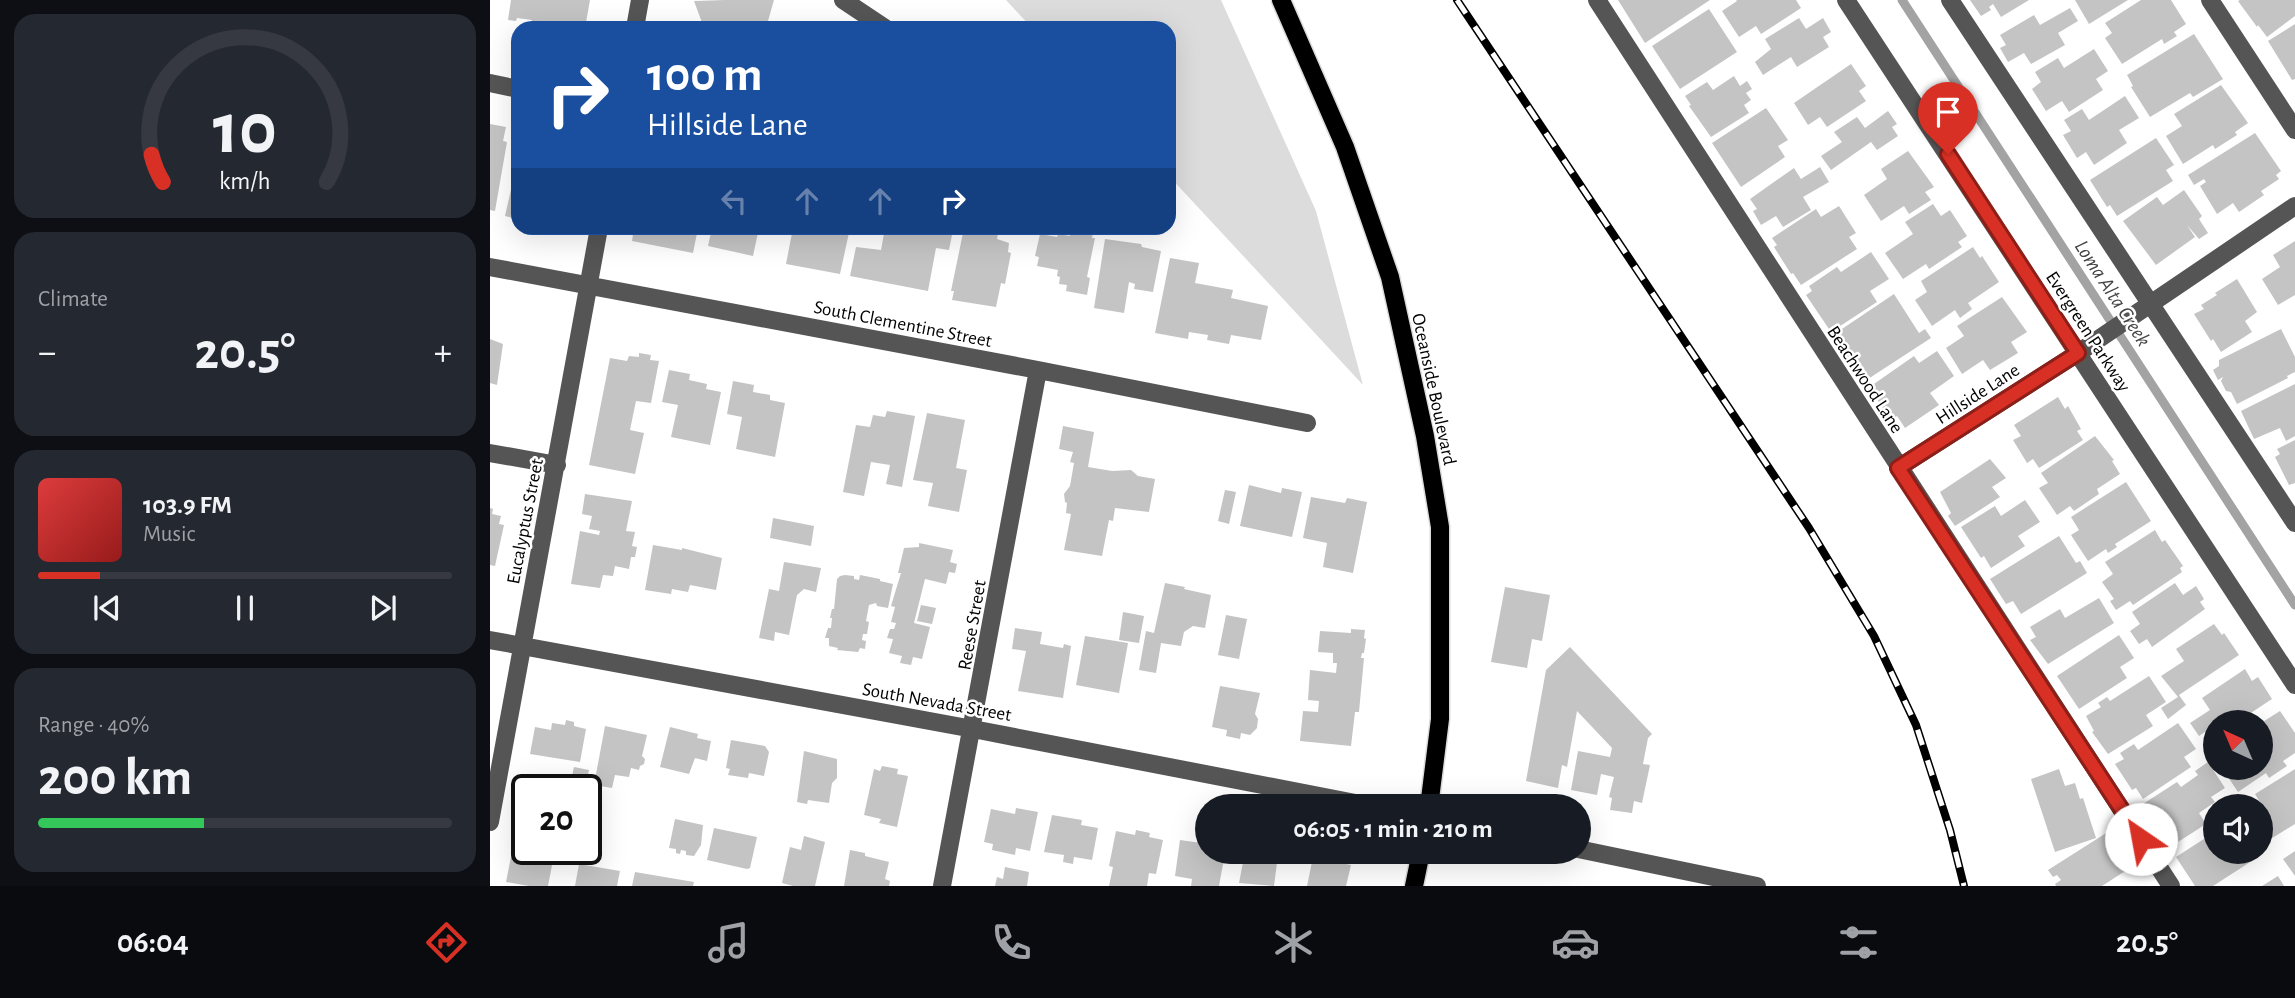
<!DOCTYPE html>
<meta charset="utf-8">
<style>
:root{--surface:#171b24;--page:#242831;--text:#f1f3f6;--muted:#9ea1a6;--line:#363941;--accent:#d93025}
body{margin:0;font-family:"Alegreya Sans",sans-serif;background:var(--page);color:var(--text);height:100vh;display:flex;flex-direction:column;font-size:26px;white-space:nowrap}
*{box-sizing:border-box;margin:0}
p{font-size:23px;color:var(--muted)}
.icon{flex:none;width:38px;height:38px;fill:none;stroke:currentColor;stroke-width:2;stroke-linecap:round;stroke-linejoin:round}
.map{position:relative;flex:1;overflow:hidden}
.details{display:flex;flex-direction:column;gap:14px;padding:14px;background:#0d0f14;width:490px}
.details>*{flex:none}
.hud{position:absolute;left:21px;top:21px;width:665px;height:214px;border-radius:21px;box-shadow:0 7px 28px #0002;background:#1a4fa0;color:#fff;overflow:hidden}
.needle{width:46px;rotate:316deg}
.tools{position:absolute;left:1713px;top:710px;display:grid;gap:14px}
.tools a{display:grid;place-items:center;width:70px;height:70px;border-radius:50%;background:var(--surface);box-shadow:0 7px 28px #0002;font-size:35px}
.speed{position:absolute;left:21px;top:774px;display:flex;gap:14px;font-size:35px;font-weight:700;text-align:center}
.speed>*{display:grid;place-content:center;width:91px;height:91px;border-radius:50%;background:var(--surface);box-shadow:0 7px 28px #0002;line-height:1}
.speed .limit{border:4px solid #111;border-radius:10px;background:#fff;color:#111}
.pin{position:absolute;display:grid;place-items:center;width:60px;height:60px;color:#fff;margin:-72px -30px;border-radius:50% 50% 50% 0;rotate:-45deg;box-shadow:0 0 7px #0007}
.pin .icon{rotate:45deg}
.me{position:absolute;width:77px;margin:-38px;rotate:327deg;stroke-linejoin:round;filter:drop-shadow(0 0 5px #0008)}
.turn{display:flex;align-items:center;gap:24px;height:147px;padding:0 21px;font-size:32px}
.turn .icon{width:91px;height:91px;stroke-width:2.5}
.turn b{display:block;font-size:49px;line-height:60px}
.lanes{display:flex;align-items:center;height:66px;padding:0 21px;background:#0003;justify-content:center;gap:35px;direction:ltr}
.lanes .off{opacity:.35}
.big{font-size:52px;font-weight:700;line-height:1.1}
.details .card{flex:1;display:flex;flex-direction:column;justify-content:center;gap:10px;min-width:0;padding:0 24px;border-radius:21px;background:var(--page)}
.details .dial{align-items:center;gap:0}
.dial svg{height:182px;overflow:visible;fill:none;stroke:var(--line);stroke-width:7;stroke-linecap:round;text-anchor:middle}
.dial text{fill:var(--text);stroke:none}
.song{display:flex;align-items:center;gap:21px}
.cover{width:84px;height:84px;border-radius:10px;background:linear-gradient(135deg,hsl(0 70% 55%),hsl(0 70% 35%))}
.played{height:7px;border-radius:4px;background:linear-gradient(90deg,var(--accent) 15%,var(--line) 15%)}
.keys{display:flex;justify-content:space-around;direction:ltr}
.heat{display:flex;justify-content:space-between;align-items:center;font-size:38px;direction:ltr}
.charge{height:10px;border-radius:5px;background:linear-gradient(90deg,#34c759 40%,var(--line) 0)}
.trip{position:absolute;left:705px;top:794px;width:396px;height:70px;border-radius:35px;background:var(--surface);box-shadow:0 7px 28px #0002;font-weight:700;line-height:70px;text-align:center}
.menu{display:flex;height:112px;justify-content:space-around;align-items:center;background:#090b0e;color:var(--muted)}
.menu .icon{width:49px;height:49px}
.menu .current{color:var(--accent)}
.menu b{font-size:32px;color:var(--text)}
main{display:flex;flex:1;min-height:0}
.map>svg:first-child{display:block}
</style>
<main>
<section class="details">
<div class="card dial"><svg viewBox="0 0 100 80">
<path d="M14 69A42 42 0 1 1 86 69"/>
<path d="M14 69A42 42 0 0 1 9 57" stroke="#d93025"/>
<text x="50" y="56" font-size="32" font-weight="700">10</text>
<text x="50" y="72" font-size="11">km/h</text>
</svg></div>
<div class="card"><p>Climate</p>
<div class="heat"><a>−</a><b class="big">20.5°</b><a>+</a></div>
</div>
<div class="card">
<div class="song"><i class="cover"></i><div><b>103.9 FM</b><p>Music</p></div></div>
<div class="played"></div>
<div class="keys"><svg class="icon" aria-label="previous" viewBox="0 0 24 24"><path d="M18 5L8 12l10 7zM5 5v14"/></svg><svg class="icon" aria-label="pause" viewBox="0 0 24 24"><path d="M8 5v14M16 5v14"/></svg><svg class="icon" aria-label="next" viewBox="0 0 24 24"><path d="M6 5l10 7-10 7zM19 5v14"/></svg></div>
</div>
<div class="card"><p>Range · 40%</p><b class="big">200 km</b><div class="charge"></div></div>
</section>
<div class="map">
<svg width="1805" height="886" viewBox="0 0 1805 886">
<rect width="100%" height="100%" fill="#fff"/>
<!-- green -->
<path fill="#dcdcdc" d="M516 0H731L826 211 873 385 679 176V28H542Z"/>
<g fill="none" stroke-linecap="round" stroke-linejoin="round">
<!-- stream -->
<path stroke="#a3a3a3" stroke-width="9" d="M1412 0 1805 605"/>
</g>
<!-- building -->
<path fill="#c4c4c4" d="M21 0H100L95 28H40L42 20 27 18 26 21 18 20Z
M235 0H284L276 28H214L204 1Z
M1128 0H1220L1155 43Z
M1246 0H1306L1311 8 1271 34 1266 26 1249 37 1232 11 1247 1Z
M1480 0H1539L1511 17 1503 4 1499 7 1501 10 1491 16Z
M1585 0H1638L1599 24Z
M1651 0H1681L1696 24 1684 32 1687 36 1674 44 1672 39 1632 64 1615 38 1622 33 1615 23Z
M1750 0H1805V16L1777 37 1768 25 1767 27 1748 1Z
M1580 8 1588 21 1568 33 1575 45 1541 64 1534 53 1518 62 1510 48 1516 45 1510 35 1544 15 1550 25Z
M1219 9 1247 52 1190 89 1162 46Z
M1309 18 1316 29 1333 18 1341 32 1333 37 1339 47 1307 67 1301 57 1273 75 1265 62 1281 49 1275 39Z
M1805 24V79L1802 80 1778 41Z
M1704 34 1733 79 1703 97 1700 93 1660 117 1641 87 1643 86 1637 75Z
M1604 49 1618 71 1606 79 1613 90 1579 112 1572 101 1556 111 1542 89 1551 82 1545 72 1568 58 1574 68Z
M1361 64 1376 86 1369 91 1376 101 1337 127 1330 117 1318 125 1304 103Z
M1244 76 1250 86 1257 81 1262 89 1256 93 1261 100 1254 105 1259 113 1221 137 1199 106 1201 105 1195 96 1217 82 1223 90Z
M1731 85 1758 123 1745 132 1747 135 1725 149 1723 145 1693 164 1676 136 1692 126 1684 114Z
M1635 96 1649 118 1629 130 1637 143 1604 165 1596 152 1587 158 1573 135 1581 131 1574 120 1592 109 1599 120Z
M1276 108 1298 140 1288 146 1295 157 1251 187 1222 143Z
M1398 111 1407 124 1402 127 1408 136 1387 150 1381 142 1341 170 1331 156 1352 142 1344 132 1367 117 1375 128Z
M0 124 16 127 13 141 17 142 5 211 0 210Z
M1765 133 1791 171 1786 175 1789 179 1771 191 1774 195 1749 212 1743 203 1727 214 1710 186 1716 182 1714 179 1704 185 1698 175Z
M1666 138 1684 165 1676 170 1683 181 1627 216 1620 205 1617 207 1600 180Z
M1418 151 1444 187 1435 192 1441 200 1419 214 1414 206 1391 221 1374 195 1397 179 1391 169Z
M27 163H28V219L15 216Z
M1330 167 1339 182 1313 197 1321 210 1293 227 1286 216 1271 225 1263 211 1267 209 1260 199 1304 168 1311 179Z
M1694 190 1712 216 1709 219 1718 233 1709 239 1697 225 1705 237 1666 265 1633 221 1667 197 1673 205Z
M1443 204 1451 216 1460 210 1477 236 1468 242 1472 247 1439 269 1436 264 1413 279 1395 253 1423 234 1415 222Z
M1349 206 1366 233 1359 237 1367 249 1311 285 1303 273 1301 274 1284 247 1287 245 1282 238 1326 209 1331 217Z
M144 228H208L203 253 142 241Z
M222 228H269L263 256 218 246Z
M303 228H360L350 274 296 264Z
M395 228H423L462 235 459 250 446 248 438 291 360 276 366 247 391 250Z
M474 228H509L507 239 519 243 518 252 521 253 515 284 511 283 506 307 462 300 464 291H461Z
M582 228H604L602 238H605L597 277 600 278 597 295 576 291 577 285 569 284 570 277 567 276 568 270 547 266 549 257 545 256 550 234 567 237 568 234 580 236Z
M615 239 651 244 652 247 671 251 663 292 644 289 645 284 639 282 634 313 604 308Z
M1805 241V295L1788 305 1772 279 1790 267 1783 255Z
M1483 247 1490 258 1492 256 1509 282 1478 303 1482 309 1470 318 1465 310 1442 326 1425 300 1437 292 1431 281Z
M1381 252 1399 279 1380 291 1387 302 1341 332 1316 295 1322 291 1319 286 1347 267 1351 272Z
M680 258 709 263 705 283 743 290 741 298 778 306 771 340 741 335 739 344 717 340 718 335 699 332 698 339 665 333Z
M1747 279 1767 312 1755 321 1762 332 1731 352 1723 339 1721 341 1704 314 1714 309 1711 305 1727 295 1725 293Z
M1404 294 1429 333 1435 329 1441 338 1378 379 1371 368 1367 371 1343 335Z
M1512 297 1537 332 1521 342 1528 353 1500 370 1493 360 1472 374 1456 348 1474 336 1467 326Z
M1791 329 1805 357V372L1797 376 1798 378 1747 404 1741 392 1736 391 1731 381 1733 377 1728 380 1723 370 1729 366V360Z
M0 339 13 344 7 385 0 383Z
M1447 351 1464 376 1440 393 1449 405 1415 428 1407 416 1401 420 1384 395 1387 393 1381 386 1424 356 1429 363Z
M149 353 161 355 160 360 169 361 161 403 146 401 140 430 154 433 145 474 99 465 120 358 137 361 139 356 149 357Z
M179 370 200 374 199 380 217 384 216 389 231 392 220 445 181 437 188 405 172 402Z
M243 381 264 385 263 392 280 395V400L295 403 285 457 246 449 252 417 237 414Z
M1805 384V436L1796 441 1790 428 1764 439 1751 411Z
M1568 397 1575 409 1578 406 1591 429 1587 431 1593 440 1549 468 1543 459 1537 463 1523 440 1531 436 1524 425Z
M397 411 425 416 412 487 396 484 400 465 381 462 374 496 353 492 366 425 380 427 383 415 395 417Z
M437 413 475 420 466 468 477 470 469 512 438 506 443 483 423 480Z
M573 426 604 432 598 467 622 471 641 470 648 476 665 479 659 512 625 508 623 521 619 520 612 556 574 550 581 514 576 513 577 503 575 502 574 494 580 486 584 463 580 462 583 452 569 449Z
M1605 436 1624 460 1622 461 1630 474 1607 489 1609 494 1584 511 1580 506 1567 515 1549 488 1558 483 1551 473Z
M1805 440V483L1799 485 1785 457 1790 454 1787 449Z
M1500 459 1516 478 1502 487 1510 497 1465 526 1458 516 1461 513 1450 492Z
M1636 482 1661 521 1625 544 1627 547 1618 553 1616 549 1598 561 1581 535 1589 530 1581 517Z
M759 485 791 493 792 488 812 492 802 537 750 526Z
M735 490 746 492 739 524 728 521Z
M95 494 142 501 136 531 145 532 142 546 147 547 145 557H141L139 569 125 566 123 576 113 575 110 588 81 584 90 531 109 535 110 531 99 529 102 516 92 514Z
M821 497 855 503 857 498 877 502 863 573 833 567 837 543 813 538Z
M1535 500 1550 522 1528 536 1535 546 1501 568 1494 556 1491 558 1471 527 1505 506 1511 516Z
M0 508 3 509 2 514 11 516 9 524 14 525 5 566 0 565Z
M283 518 324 526 321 546 280 538Z
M1665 530 1672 542 1675 540 1693 566 1690 568 1692 572 1643 605 1640 601 1626 610 1620 601 1624 599 1612 582 1623 574 1615 562Z
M1569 536 1586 563 1590 561 1597 573 1531 614 1523 601 1516 604 1500 579Z
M429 543 463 550 460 562 467 564 465 573 459 572 456 584 435 579 424 623 440 627 432 659 423 657 421 665 410 663 412 656 399 653 403 639 397 638 400 629H404L406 623 401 622 405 607 401 606 411 573H408L414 548 429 547Z
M163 545 192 550V548L232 558 226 590 200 585 198 592 182 589 181 594 155 590Z
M294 562 331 568 326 592 314 589 307 595 299 635 285 632 284 641 269 638 279 589 289 591Z
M355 575 364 576V579L369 580 370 575 390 579V581L403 584 398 608 387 606 386 603 379 605 376 621 379 622 377 634H373L372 640 376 641 375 649 370 648 368 652 347 650 348 648 339 646V638H335L338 628H341L342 618H340L342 609H344L347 579 350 576Z
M675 583 695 587 694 589 721 595 715 628 703 626 694 632 691 646 671 643 666 673 649 670 656 631 664 633Z
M1685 583 1693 595 1706 586 1714 599 1710 602 1715 609 1662 647 1657 639 1649 644 1640 631 1650 624 1642 612Z
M1015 587 1060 595 1052 641 1042 639 1037 668 1001 662Z
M1609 598 1624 623 1558 664 1540 640 1546 637 1540 627 1570 609 1575 618Z
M431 605 446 608 442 624 427 621Z
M633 612 654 616 649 643 629 640Z
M736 615 757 619 749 659 728 655Z
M1724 624 1732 635 1734 633 1749 655 1689 695 1696 705 1678 719 1671 708 1688 697 1671 676 1694 661 1686 649Z
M525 628 552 632 550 644 573 648 574 644 581 646 573 698 528 691 536 651 522 649Z
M861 629 875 630 874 638 876 639 874 653H872L871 658H874L869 712H865L861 746 810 741 813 711 828 712 829 701 818 700 820 670 846 673 847 663H843V653L828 652 830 631 861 633Z
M1629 635 1644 658 1630 667 1637 678 1589 709 1567 676Z
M595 636 638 643 629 693 586 685Z
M1080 647 1162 734 1158 738 1153 764 1160 765 1152 803 1144 801 1142 813 1120 810 1122 798 1119 797 1124 777 1111 774 1107 795 1081 790 1088 751 1120 757 1122 748 1087 711 1077 767 1072 765 1068 788 1036 781 1056 670Z
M1755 669 1762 681 1768 677 1782 699 1750 720 1744 712 1709 736 1700 723 1720 710 1712 698Z
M1659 676 1676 702 1656 715 1663 726 1618 754 1602 732 1604 731 1596 716 1611 707 1608 703 1617 697 1620 701Z
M730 686 770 693 765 714 768 719 767 728 760 735 751 733 750 739 736 736 737 730 722 727Z
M1790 711 1805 733V753L1793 761 1797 766 1779 778 1776 773 1748 792 1732 768H1771V723Z
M76 720 84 722V726L96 729 90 762 40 754 45 727 61 730 62 723 75 725Z
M1688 723 1706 749 1694 757 1701 767 1653 799 1646 788 1642 790 1625 764 1634 759 1630 753 1644 744 1648 750Z
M115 726 157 735 152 756 155 759 154 764 150 766 149 770 141 768 139 777 125 775 122 788 104 785Z
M180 727 208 734 207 738 221 741 217 761 205 758 199 774 170 767Z
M241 740 275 746 279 752 274 776 259 773 258 778 238 775 240 769 236 768Z
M314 751 347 759V778L342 783 339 803 318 800 317 804 307 802Z
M1718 762 1735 788 1721 797 1725 802 1709 813 1716 824 1688 842 1680 831 1670 838 1654 813 1658 811 1653 804 1687 782 1691 787 1708 775 1705 771Z
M392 766 408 769 407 774 418 776 407 827 389 823 391 819 374 815 384 769 390 771Z
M84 767 99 770 95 789H79Z
M1569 769 1575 786 1585 783 1590 799 1593 798 1606 838 1565 852 1541 779Z
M1805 769V824L1779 840 1771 827V809L1773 807 1765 794Z
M526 808 548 812 540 851 526 848 525 855 502 850 503 844 494 842 501 809 525 814Z
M562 815 592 820 591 825 608 828 602 860 584 857 583 864 573 862 574 855 554 852Z
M185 819 213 825 211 845 204 856 196 855V851L191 850 190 854 186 853V849L179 848Z
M1726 824V852H1761L1765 859 1723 886H1705L1686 857 1717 837 1714 831Z
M224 828 267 837 260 868 257 869 217 860Z
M646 830 660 833 659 837 673 840 666 874 659 873 657 886H619L623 867 619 866 626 831 645 835Z
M1621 830 1643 866 1612 886H1566L1565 884 1571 880 1567 875 1563 877 1558 870Z
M314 836 335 842 325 886H303L292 883 300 847 311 850Z
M690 840 718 844V852L735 853 729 886H701L702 879 685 876Z
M23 847 64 855 58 886H39L16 882Z
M360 850 375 853V856L399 862 395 879 400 881 399 886H354Z
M1805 851V876L1793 859Z
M755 852 788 855 784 886 749 883Z
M823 857 861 865 856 886H817Z
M89 864 130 871 127 886H85Z
M515 867 539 872 537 886H505L507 877 513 879Z
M145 872 204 882 203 886H142Z
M1788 876 1794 886H1772Z"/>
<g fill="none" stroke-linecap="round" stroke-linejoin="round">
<defs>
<path id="major" d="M791 0 855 147 900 277 935 436 950 527V719L939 807
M924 886 931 852"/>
</defs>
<!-- major casing -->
<use href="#major" stroke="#dbdbdb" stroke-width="21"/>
<!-- minor -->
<path stroke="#555" stroke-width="18" d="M353 0 395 28
M1107 0 1681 886
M1356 0 1805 685
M1460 0 1805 523
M1720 0 1805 130
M145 28 150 0
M0 83 28 89
M0 267 548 370 817 423
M0 453 67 465
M1408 468 1588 353 1805 206
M0 640 483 729 886 807
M0 822 109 228
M1088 849 1267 886
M452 886 548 370"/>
<!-- major -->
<use href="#major" stroke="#000" stroke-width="18"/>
<defs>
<path id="rail" d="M967 0 1319 528 1384 636 1426 725 1460 830 1474 886"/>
</defs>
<!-- rail casing -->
<use href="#rail" stroke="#000" stroke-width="8"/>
<!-- rail -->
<use href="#rail" stroke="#fff" stroke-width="5" stroke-dasharray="16" stroke-linecap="butt"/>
</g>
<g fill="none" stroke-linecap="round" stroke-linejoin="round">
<defs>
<path id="route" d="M1458 154 1588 353 1408 468 1651 839"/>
</defs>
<!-- route casing -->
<use href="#route" stroke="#8d1f18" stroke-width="18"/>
<!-- route -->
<use href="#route" stroke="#d93025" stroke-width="12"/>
</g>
<g text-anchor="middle" stroke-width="5" stroke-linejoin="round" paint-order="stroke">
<!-- street labels -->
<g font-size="19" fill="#000" stroke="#fff">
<text transform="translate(413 323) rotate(11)" y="7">South Clementine Street</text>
<text transform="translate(1599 331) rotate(57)" y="7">Evergreen Parkway</text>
<text transform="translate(1376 379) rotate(57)" y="7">Beachwood Lane</text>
<text transform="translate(945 389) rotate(78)" y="7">Oceanside Boulevard</text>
<text transform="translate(1487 393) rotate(-33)" y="7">Hillside Lane</text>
<text transform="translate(34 521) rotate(-79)" y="7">Eucalyptus Street</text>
<text transform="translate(481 625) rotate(-80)" y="7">Reese Street</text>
<text transform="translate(447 701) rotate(10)" y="7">South Nevada Street</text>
</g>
<!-- water labels -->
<g font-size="21" font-style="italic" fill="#444" stroke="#fff">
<text transform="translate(1623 293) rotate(57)" y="7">Loma Alta Creek</text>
</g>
</g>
</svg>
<div class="tools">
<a><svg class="needle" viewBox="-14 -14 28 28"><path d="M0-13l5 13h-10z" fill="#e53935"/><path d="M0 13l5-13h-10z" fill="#9ea1a6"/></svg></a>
<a><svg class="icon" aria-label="sound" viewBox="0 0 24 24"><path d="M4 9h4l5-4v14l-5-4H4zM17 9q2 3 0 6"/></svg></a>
</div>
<div class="speed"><div class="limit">20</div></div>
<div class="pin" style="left:1458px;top:154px;background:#d93025"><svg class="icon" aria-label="arrive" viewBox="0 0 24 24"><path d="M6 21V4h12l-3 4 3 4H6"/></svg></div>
<svg class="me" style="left:1651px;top:839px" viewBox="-20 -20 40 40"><circle r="19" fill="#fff"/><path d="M0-13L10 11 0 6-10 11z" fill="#d93025"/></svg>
<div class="trip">06:05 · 1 min · 210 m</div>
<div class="hud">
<div class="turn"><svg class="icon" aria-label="right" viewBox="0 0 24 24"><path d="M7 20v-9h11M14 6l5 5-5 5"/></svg><div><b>100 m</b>Hillside Lane</div></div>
<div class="lanes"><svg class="icon off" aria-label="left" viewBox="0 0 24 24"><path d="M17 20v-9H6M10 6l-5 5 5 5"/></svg><svg class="icon off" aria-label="ahead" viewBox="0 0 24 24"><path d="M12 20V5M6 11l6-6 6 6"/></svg><svg class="icon off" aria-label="ahead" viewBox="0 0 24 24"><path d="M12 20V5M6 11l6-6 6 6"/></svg><svg class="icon" aria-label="right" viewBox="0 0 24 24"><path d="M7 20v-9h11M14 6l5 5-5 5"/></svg></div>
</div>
</div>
</main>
<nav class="menu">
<b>06:04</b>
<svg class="icon current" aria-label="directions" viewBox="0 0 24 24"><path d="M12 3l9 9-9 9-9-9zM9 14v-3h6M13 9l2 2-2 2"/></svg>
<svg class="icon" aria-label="music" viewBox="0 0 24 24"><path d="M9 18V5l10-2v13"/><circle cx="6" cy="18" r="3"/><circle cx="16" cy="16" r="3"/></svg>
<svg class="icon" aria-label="phone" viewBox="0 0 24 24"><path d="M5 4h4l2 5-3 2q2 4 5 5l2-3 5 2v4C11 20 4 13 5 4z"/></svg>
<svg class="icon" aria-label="climate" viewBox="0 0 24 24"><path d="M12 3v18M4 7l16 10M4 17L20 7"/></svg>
<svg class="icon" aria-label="car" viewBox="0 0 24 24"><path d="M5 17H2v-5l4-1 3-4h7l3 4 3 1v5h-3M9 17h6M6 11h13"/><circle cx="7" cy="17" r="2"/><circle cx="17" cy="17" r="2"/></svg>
<svg class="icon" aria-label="filters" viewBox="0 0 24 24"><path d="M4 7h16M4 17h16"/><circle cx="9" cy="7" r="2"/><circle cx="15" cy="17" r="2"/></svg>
<b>20.5°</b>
</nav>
